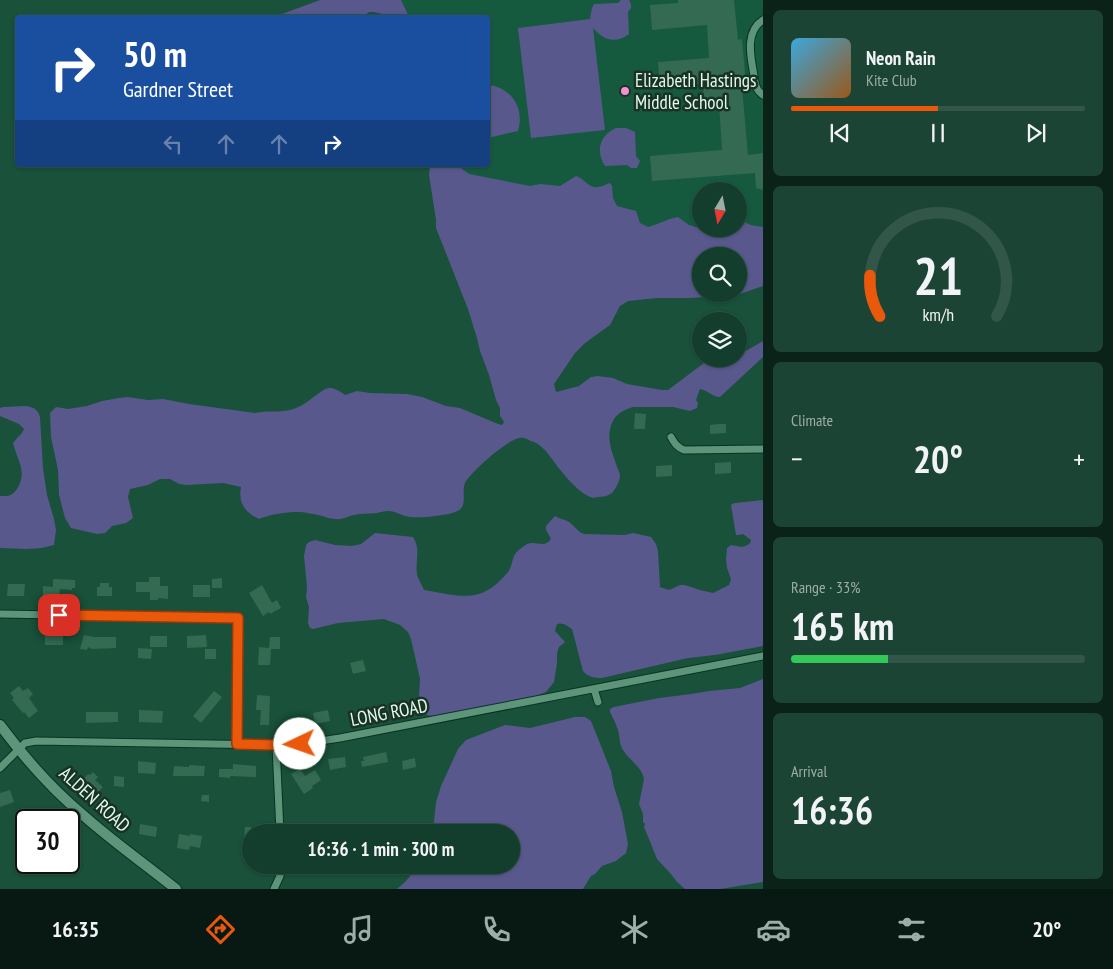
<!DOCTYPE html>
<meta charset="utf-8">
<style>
:root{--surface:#133d2c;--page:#1c4434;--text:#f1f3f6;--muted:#9daea9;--line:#325648;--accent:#ea580c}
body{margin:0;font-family:"PT Sans Narrow",sans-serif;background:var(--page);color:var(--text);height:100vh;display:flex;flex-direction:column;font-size:19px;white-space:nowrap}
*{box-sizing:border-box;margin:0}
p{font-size:16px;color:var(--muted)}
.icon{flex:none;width:28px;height:28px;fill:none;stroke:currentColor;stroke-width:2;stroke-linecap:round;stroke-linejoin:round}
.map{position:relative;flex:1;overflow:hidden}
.panel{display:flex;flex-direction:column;gap:10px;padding:10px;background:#0a2218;width:350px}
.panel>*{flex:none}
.guide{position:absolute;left:15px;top:15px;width:475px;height:152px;border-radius:5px;box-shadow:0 1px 4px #0004,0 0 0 1px var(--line);background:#1a4fa0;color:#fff;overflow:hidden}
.needle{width:32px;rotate:190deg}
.controls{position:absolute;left:692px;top:182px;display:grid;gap:10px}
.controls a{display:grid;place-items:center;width:55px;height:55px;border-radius:50%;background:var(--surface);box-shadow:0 1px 4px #0004,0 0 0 1px var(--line);font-size:25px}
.speed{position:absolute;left:15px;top:809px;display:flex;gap:10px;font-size:25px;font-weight:700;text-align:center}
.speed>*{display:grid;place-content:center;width:65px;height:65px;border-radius:50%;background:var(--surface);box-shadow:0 1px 4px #0004,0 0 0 1px var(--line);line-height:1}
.speed .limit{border:2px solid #111;border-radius:8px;background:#fff;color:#111}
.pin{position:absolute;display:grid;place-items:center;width:42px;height:42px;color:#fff;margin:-21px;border-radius:10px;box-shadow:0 2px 8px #0006}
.me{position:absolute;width:55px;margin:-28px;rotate:267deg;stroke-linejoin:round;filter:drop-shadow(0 0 4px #0008)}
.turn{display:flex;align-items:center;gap:18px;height:105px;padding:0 25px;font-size:22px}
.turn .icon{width:65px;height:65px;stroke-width:2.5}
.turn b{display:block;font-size:35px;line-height:42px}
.lanes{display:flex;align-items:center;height:48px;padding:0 25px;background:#0003;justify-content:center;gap:25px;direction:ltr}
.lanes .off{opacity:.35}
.big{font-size:38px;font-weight:700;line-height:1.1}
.panel .card{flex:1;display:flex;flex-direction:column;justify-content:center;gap:8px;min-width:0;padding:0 18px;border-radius:8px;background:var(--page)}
.panel .dial{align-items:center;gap:0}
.dial svg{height:130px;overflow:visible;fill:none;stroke:var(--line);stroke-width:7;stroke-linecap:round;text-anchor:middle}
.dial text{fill:var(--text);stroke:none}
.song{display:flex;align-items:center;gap:15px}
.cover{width:60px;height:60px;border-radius:8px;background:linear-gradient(135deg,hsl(200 70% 55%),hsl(30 70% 35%))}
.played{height:5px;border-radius:2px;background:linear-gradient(90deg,var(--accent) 50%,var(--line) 50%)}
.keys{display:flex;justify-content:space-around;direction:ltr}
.heat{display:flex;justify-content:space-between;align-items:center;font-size:28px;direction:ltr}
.charge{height:8px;border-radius:4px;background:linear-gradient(90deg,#34c759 33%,var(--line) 0)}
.trip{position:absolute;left:242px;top:824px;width:278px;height:50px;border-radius:25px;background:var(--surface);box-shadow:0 1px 4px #0004,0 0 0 1px var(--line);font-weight:700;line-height:50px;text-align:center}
.tab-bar{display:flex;height:80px;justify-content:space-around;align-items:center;background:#081812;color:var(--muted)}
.tab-bar .icon{width:35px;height:35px}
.tab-bar .active{color:var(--accent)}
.tab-bar b{font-size:22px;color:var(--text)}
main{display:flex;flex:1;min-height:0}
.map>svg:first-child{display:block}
</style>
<main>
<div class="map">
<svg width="763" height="889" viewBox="0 0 763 889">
<rect width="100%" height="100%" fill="#19513a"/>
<!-- built -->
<path fill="#155a3f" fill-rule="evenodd" d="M401 0H763V286L739 256H701V287L447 165H488V18L406 17ZM701 191H739V229H701Z"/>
<!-- green -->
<path fill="#58588d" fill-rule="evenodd" d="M320 0H401L409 17H387L383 14 373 12H369L362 18 246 17 282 14Z
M621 0H629L631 4V8L628 12 629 34C614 45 603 39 593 28L605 130 531 138 518 28 590 19 592 8 594 4 618 3Z
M488 85C511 87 525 108 518 131L488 138Z
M616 128H626L635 132 636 156 640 161 637 168H631L627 165 605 166C595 151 600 135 616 128Z
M430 165H457L469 174 530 186 540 184 560 186 576 176C584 178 589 189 598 187 602 187 606 184 610 183L612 186 613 198 617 206 636 211 640 223 648 227C660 224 666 219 678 217L689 225 699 228 739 229V220H740L751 225 762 227 763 226V286L737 295 690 298H657L628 301 620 306 610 325 585 343 575 353 554 384 556 392 579 386 591 377 598 376 613 378 627 384 662 390H668L704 363 731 359H739V355L763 341V357L720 397C712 397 708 390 700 389L696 400 698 403 697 408 690 411 673 407H633C626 409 618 413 614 419 605 434 611 449 616 464 617 468 620 472 620 476 620 481 615 490 612 493 606 498 599 496 593 498 581 494 570 482 562 472 553 462 546 447 534 442 529 441 525 437 520 438 509 438 470 473 465 483 461 493 469 508 455 512 445 516 420 518 410 517 402 516 396 511 388 511 384 511 381 512 377 513 369 514 362 513 354 515 348 516 342 520 336 519 329 519 324 516 318 515 312 514 305 512 299 512 285 512 272 514 259 519 244 512 238 502 241 487L223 483 186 485 179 484 170 479H160L148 485 130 489 128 497 133 518 126 523 112 526 105 533 97 534 71 528 65 518 59 495 58 470 51 437 50 413 56 407 68 409 87 406 102 401 119 398 128 397 148 400 163 399 189 404 255 413C266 410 279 413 290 410 297 408 305 404 311 399 325 389 328 382 345 395L357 391 370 393 407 394 422 397 446 406 460 408 498 424 502 425 504 422 500 416V408L496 400 489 375 480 351 477 338 468 309 436 228V220L429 175ZM701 256H739V294H701Z
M26 406C34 407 38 410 40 417L43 468 47 495 54 519 56 530 54 545 42 548 27 549 0 548V496C9 496 12 496 17 489 28 472 17 460 13 443 16 439 23 433 24 429L19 424 0 416V408L3 407Z
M763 500V646L715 655 688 658 602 678C594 678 588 677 583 671L572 629C567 626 563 622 557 624L555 631 565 642 559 647 557 653V663L554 682 546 692 519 703 437 717 427 715 425 713 419 695 420 679 411 639 408 632 400 625 384 619 338 623 313 629 310 628 308 623 309 607 306 597 307 587 304 556 306 545 309 542 315 540 335 545 352 546 361 544 375 533 413 537C421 548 415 561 417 574 418 579 422 585 424 590 461 596 481 605 508 572 512 567 512 559 515 554 517 551 521 548 524 546 534 538 543 550 551 539L546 530V526L555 516C560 519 563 519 567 521 574 524 576 531 584 534L625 535 633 533 651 537 656 544 658 551 660 587 669 590 680 585H685L700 590 713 593 729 585 731 579 727 568 726 559 727 548 731 545C738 546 744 549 750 543L751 540 743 534 738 535H736L731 505 732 504 735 503Z
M763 679V882L720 889H685L677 882 670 873 657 859 649 839 644 827 645 824 643 822V814L639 804 644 779C642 767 629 760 623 750 619 744 620 737 618 730 616 724 613 718 610 712V709L614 707 659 698 691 694 709 691 740 688Z
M575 717H585L591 721 611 771 614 787 622 812 628 844 626 853 616 861 602 866 595 874 591 876 583 889H397L406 881 419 865H511V832H433L436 802 441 786 458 749 466 740 505 725 530 728Z"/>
<!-- building -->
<path fill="#346a51" d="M678 0H734L738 40 742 39 746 83H744L745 87H742L748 155 763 153V190L756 188 755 173 652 181 650 156 722 150 719 105 704 106 703 84 660 87 658 62 709 58 707 25 652 30 650 5 678 3Z
M635 413 646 414 645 429H634Z
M718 424H726V433L710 434V425Z
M731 462V473L715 474V463Z
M672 465V476L656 477V466Z
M149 577H160V586H168V599L158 598V600H150V592H136V582H149Z
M222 578V588H212V579Z
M53 579 75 580V588H72V590L60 589 59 597H43V586L53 587Z
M100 583H109V587H112V596H97V587H100Z
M8 584H25L24 596H7Z
M193 585H210V597H193Z
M262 585 272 603 277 600 281 608 270 614 269 612 263 616 249 593Z
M45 634H63V645H45Z
M84 635 94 637H116V648L92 649 88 647 87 650 80 649Z
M206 635 207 647 187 648V636Z
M150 636H167V647H150Z
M270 637H280V649H271L270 665H258L259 647 269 648Z
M138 648 152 649 151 659 138 658Z
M205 649H216V659H205Z
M363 660 366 671 353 674 350 663Z
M19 686 23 691 28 688 33 694 29 698 38 711 29 718 24 712 23 713 12 700 14 698 10 693Z
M214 691 222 697 201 723 193 716Z
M257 695 270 696 269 725H260L261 710H256Z
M374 709 377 719 369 721 366 711Z
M139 710 163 711 162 723 139 722Z
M328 710 330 721 315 724 313 713Z
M86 712H118V722L86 723Z
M386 752 388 762 362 767 361 761H364L363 757Z
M345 757 346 767 330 770 328 759Z
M415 758 416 767 403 770 402 761Z
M138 761 156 763 155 774 138 773Z
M233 764 256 766V777L230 776V778L219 777V769H233Z
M189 765 205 766 204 776H173L174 766 189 767Z
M300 769 305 776 315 770 321 780 312 786 313 788 304 794 291 774Z
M93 772 98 777 95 780 103 787 94 796 80 783 88 774 90 775Z
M114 776 124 777V787L114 786Z
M10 790 14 802 0 807V793Z
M202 795H209V802L201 801Z
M140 824 157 827 156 837 139 834Z
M245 827H251V853L243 852Z
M26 828V849L16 838Z
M179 834 190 836V834L202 836 200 848 190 846 189 850 177 848Z
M56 862H72L75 866 66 875Z"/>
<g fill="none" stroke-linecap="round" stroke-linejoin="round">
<defs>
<path id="minor" d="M763 20C746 31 750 53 753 70 755 80 754 89 763 95
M671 437C675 444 677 447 684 450L763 449
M0 614 237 618V744
M594 689 598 702
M276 745 280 832
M0 768 25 743 36 741 276 745 300 744 340 738 763 656
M274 889 280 876 281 865"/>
<path id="secondary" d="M0 725C23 756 53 790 83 815 112 841 145 864 176 889"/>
</defs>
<!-- minor casing -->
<use href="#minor" stroke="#083423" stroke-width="9"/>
<!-- secondary casing -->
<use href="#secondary" stroke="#083423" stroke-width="12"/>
<!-- minor -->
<use href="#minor" stroke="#5d947a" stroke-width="7"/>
<!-- secondary -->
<use href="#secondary" stroke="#5d947a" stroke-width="10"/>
</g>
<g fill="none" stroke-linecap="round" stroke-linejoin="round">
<defs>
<path id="route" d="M59 615 238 618 237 744 276 745 300 744"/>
</defs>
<!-- route casing -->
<use href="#route" stroke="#983908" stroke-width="12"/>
<!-- route -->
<use href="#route" stroke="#ea580c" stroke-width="9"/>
</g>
<!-- markers -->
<circle fill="#f690d0" stroke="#1a3126" stroke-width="2" cx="625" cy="91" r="5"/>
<g text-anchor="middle" stroke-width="5" stroke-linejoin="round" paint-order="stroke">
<!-- poi labels -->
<g font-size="19" fill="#defbeb" stroke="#1a3126" text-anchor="start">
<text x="635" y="87">Elizabeth Hastings<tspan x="635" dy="22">Middle School</tspan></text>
</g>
<!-- street labels -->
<g font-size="19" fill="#defbeb" stroke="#1a3126">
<text transform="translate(389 712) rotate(-11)" y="7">LONG ROAD</text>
<text transform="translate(95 799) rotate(42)" y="7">ALDEN ROAD</text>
</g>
</g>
</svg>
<div class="controls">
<a><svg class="needle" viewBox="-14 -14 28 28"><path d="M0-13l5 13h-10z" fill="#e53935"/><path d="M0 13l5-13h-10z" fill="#9daea9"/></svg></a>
<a><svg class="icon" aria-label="search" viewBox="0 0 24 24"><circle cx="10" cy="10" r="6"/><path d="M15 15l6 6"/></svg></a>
<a><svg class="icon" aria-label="layers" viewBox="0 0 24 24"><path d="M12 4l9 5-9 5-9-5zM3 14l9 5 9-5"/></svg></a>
</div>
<div class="speed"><div class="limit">30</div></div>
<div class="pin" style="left:59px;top:615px;background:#d93025"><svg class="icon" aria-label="arrive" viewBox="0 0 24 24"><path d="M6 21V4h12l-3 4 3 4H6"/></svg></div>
<svg class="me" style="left:300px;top:744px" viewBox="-20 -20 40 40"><circle r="19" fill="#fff"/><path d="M0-13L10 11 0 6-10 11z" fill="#ea580c"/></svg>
<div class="trip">16:36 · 1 min · 300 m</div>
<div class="guide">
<div class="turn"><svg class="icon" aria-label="right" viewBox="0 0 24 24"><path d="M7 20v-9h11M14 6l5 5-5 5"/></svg><div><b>50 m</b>Gardner Street</div></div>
<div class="lanes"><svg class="icon off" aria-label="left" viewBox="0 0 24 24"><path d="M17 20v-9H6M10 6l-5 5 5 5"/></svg><svg class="icon off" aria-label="ahead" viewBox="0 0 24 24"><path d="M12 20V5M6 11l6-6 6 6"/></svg><svg class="icon off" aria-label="ahead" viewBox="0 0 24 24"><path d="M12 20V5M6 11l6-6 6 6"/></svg><svg class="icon" aria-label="right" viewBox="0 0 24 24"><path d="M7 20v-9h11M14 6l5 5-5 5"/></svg></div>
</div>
</div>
<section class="panel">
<div class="card">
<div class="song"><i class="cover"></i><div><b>Neon Rain</b><p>Kite Club</p></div></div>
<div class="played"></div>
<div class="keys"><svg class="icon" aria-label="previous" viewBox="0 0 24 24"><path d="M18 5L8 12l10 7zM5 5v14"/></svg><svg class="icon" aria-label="pause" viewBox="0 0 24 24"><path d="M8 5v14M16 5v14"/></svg><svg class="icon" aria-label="next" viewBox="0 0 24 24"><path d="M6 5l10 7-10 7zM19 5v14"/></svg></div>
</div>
<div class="card dial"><svg viewBox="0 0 100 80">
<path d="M14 69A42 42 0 1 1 86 69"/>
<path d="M14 69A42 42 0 0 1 8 44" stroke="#ea580c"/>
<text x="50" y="56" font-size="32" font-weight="700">21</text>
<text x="50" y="72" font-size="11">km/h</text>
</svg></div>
<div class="card"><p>Climate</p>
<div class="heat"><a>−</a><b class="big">20°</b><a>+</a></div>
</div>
<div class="card"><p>Range · 33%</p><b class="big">165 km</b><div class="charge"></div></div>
<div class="card"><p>Arrival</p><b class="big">16:36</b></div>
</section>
</main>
<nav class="tab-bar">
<b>16:35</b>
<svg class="icon active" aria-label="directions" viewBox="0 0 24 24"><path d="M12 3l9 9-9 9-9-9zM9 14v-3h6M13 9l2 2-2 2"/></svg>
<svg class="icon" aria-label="music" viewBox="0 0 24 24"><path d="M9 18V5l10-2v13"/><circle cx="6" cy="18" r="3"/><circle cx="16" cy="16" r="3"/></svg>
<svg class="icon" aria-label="phone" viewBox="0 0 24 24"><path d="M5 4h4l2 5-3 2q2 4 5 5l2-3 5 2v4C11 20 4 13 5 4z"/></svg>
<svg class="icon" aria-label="climate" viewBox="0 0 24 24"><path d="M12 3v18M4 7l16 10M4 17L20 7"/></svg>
<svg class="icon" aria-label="car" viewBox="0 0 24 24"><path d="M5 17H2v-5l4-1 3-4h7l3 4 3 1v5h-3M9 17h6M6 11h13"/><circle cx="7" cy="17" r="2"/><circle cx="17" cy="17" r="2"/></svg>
<svg class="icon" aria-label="filters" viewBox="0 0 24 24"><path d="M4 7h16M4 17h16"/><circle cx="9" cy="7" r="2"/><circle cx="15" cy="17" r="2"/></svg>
<b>20°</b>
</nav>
